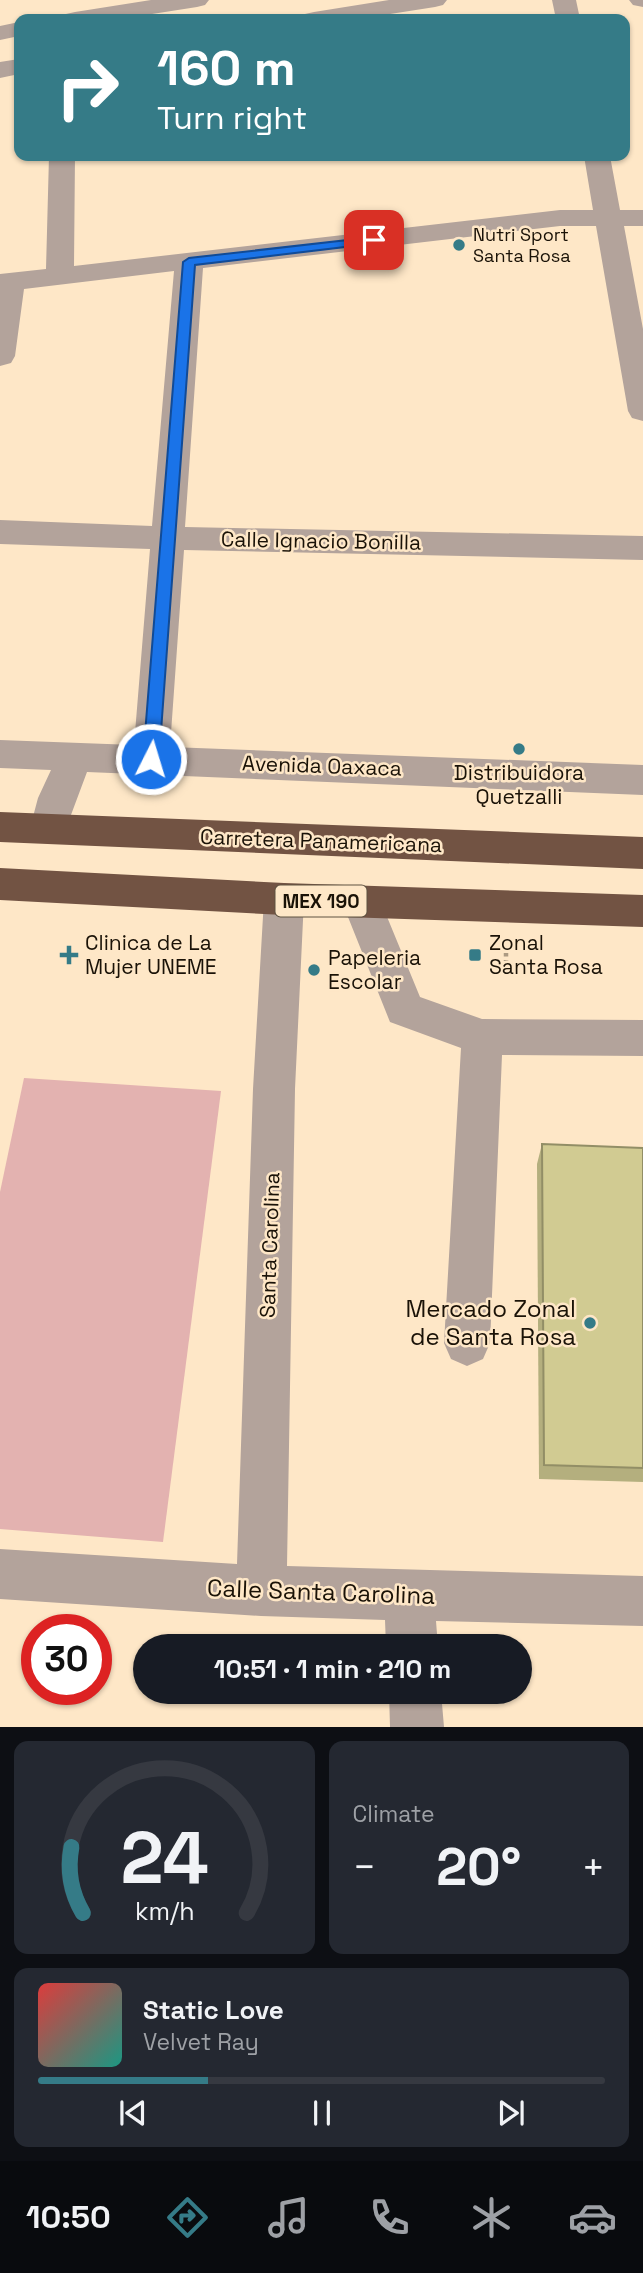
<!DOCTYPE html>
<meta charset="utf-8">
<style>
:root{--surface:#171b24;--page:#242831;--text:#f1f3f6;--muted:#9ea1a6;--line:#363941;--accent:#357b87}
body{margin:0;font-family:"Space Grotesk",sans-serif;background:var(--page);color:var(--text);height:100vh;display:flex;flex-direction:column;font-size:26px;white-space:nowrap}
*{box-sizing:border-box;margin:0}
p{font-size:23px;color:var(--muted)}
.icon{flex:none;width:38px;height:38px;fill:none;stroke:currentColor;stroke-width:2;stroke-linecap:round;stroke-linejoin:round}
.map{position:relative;height:1727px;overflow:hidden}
.sheet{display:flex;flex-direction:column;gap:14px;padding:14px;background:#0d0f14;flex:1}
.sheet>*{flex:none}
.top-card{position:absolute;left:14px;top:14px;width:616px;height:147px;border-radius:14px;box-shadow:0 2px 5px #0004;background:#357b87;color:#fff;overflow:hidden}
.speed{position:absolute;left:21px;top:1614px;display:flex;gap:14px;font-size:35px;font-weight:700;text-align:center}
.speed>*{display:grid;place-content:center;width:91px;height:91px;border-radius:50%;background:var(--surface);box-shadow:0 2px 5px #0004;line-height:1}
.speed .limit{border:10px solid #d22;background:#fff;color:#111}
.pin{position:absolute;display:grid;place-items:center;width:60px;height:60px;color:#fff;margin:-30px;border-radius:14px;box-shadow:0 4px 10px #0006}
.me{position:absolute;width:77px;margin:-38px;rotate:5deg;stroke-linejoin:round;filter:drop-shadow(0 0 5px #0008)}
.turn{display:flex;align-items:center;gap:24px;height:147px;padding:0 28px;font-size:32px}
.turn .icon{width:91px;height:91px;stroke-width:2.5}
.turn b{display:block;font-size:49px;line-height:60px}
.big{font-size:52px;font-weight:600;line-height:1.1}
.sheet .tile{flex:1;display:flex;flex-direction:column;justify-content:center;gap:10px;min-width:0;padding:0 24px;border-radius:14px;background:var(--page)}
.sheet .dial{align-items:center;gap:0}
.dial svg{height:182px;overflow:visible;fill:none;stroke:var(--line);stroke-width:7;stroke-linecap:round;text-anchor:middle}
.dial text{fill:var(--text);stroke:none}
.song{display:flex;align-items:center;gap:21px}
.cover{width:84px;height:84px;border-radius:10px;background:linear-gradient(135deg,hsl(0 70% 55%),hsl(170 70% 35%))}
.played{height:7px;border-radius:4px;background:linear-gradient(90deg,var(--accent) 30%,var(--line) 30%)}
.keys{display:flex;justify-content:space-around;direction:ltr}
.heat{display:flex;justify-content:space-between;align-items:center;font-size:38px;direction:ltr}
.sheet .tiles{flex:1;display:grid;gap:14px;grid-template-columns:1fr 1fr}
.tile:last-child{grid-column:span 2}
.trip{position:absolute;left:133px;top:1634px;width:399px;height:70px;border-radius:35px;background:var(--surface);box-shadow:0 2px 5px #0004;font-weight:600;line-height:70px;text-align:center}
.dock{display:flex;height:112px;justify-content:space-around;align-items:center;background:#090b0e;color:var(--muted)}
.dock .icon{width:49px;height:49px}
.dock .current{color:var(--accent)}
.dock b{font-size:32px;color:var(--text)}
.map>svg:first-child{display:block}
</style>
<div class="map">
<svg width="643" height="1727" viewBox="0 0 643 1727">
<rect width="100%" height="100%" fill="#fee7c7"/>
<!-- green -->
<path fill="#e3b2b0" d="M24 1078 221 1091 163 1542 0 1529V1192Z"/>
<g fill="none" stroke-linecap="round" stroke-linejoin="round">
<!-- path -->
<path stroke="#ac9a82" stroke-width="4.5" stroke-dasharray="3.5 3.5" stroke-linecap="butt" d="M506 939V961"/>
<!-- minor -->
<path fill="#b3a39b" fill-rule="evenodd" d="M151 0H209L205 5 197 7 120 19H63L66 14 75 12Z
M389 0H447L443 5 435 7 358 19H302L305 14 314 12Z
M552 0H576L580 19H556Z
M629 0H643V7L633 5Z
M19 22V36L0 40V26Z
M19 59V74L0 78V62Z
M49 156H75L74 266 560 210H593L584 156H610L620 210H643V226H624L643 329V421L632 418 628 411 596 226H560L203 268 185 527 643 536V560L184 550 170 747 643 765V795L87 772 62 839 49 843 36 839 30 828 38 798 51 770 0 768V740L134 745 150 549 0 544V520L152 526 174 271 24 289 15 356 11 363 0 366V274L46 269Z
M284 883 298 887 304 899 295 1089 287 1566 643 1576V1626L436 1621 438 1647H386L385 1620 261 1616 0 1599V1549L237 1564 253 1089 264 899 270 887Z
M362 886 376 890 420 997 482 1019 643 1020V1056L502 1055 490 1343 483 1359 467 1366 451 1359 444 1343 461 1048 390 1022 342 902 348 890Z
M389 1692H441L444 1727H390Z"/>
<!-- highway -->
<path fill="#725343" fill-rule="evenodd" d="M0 812 643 837V869L0 842Z
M0 868 284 883 643 895V927L284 915 0 900Z"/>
</g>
<!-- wall -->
<path fill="#b4af7e" d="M542 1144 643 1148V1482L539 1479 537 1164Z"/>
<!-- building -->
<path fill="#d1cb92" stroke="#928e66" stroke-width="2" d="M542 1144 643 1148V1468L544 1465Z"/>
<!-- route -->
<path fill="#1a73e8" stroke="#114b97" stroke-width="2" d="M374 237 378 238V243L195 265 159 759 156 764H146L143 759 183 262 189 258Z"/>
<!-- markers -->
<g fill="#357b87" stroke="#fee7c7" stroke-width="2.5">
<circle cx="459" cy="245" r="7"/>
<circle cx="519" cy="749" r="7"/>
<path d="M65.5 944.5h7v7h7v7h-7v7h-7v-7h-7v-7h7z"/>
<rect x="468" y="948" width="14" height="14" rx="3.5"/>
<circle cx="314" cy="970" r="7"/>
<circle cx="590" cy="1323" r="7"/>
</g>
<g text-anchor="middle" stroke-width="5" stroke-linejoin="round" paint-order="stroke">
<!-- far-poi labels -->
<g font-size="18" fill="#1a1207" stroke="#fee7c7" text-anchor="start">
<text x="473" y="241">Nutri Sport<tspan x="473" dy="21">Santa Rosa</tspan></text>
</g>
<!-- shield labels -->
<rect fill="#fee7c7" stroke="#5e5241" stroke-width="2" x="275.5" y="885.5" width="91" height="31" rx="5"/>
<g font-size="19" font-weight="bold" fill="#1a1207">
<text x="321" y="908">MEX 190</text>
</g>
<!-- street labels -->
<g font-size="21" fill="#1a1207" stroke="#fee7c7">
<text transform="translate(321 541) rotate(1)" y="7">Calle Ignacio Bonilla</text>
<text transform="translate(322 766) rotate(2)" y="7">Avenida Oaxaca</text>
<text transform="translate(321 841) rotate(2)" y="7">Carretera Panamericana</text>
<text transform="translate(270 1245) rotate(-88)" y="7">Santa Carolina</text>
</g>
<!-- poi labels -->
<g font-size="21" fill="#1a1207" stroke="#fee7c7" text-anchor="start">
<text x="519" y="780" text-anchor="middle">Distribuidora<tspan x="519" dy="24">Quetzalli</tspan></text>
<text x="85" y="950">Clinica de La<tspan x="85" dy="24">Mujer UNEME</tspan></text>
<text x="489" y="950">Zonal<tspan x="489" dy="24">Santa Rosa</tspan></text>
<text x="328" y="965">Papeleria<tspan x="328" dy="24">Escolar</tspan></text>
</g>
<!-- near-poi labels -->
<g font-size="24" fill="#1a1207" stroke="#fee7c7" text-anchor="end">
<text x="576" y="1317">Mercado Zonal<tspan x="576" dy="28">de Santa Rosa</tspan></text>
</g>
<!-- near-street labels -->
<g font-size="24" fill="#1a1207" stroke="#fee7c7">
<text transform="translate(321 1592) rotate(2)" y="8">Calle Santa Carolina</text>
</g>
</g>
</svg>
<div class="speed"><div class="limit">30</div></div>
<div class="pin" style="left:374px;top:240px;background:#d93025"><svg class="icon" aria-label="arrive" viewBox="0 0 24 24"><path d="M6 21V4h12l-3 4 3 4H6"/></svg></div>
<svg class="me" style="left:151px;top:759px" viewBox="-20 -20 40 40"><circle r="17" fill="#1a73e8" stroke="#fff" stroke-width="3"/><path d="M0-11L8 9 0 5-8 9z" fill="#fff"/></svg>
<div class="trip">10:51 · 1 min · 210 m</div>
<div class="top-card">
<div class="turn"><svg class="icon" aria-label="right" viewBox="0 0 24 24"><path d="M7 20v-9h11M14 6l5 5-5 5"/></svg><div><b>160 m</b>Turn right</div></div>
</div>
</div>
<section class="sheet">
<div class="tiles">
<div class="tile dial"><svg viewBox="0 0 100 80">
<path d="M14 69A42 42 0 1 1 86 69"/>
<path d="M14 69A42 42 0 0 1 9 40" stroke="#357b87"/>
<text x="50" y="56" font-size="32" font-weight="700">24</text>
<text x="50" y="72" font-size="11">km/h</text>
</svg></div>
<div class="tile"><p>Climate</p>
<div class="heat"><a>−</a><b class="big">20°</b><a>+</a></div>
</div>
<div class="tile">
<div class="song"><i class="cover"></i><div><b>Static Love</b><p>Velvet Ray</p></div></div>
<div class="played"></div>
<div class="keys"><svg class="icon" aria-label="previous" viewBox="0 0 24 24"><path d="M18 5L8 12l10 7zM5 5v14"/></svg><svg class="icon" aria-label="pause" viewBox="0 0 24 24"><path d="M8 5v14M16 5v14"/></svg><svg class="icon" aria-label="next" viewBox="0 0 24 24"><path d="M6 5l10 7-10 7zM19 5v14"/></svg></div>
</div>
</div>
</section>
<nav class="dock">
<b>10:50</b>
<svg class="icon current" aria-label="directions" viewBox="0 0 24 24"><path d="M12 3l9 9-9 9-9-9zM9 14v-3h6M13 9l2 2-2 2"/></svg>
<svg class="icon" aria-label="music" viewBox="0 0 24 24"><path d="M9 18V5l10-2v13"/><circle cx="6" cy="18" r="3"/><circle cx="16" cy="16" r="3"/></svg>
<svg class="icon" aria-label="phone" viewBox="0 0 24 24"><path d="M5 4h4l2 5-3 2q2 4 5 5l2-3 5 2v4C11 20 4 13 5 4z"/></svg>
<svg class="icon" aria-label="climate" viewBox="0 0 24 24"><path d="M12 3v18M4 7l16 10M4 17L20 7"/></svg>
<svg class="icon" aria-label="car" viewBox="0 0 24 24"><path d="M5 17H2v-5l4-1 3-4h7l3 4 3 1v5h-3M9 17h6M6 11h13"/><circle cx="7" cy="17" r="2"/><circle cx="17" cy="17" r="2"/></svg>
</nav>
